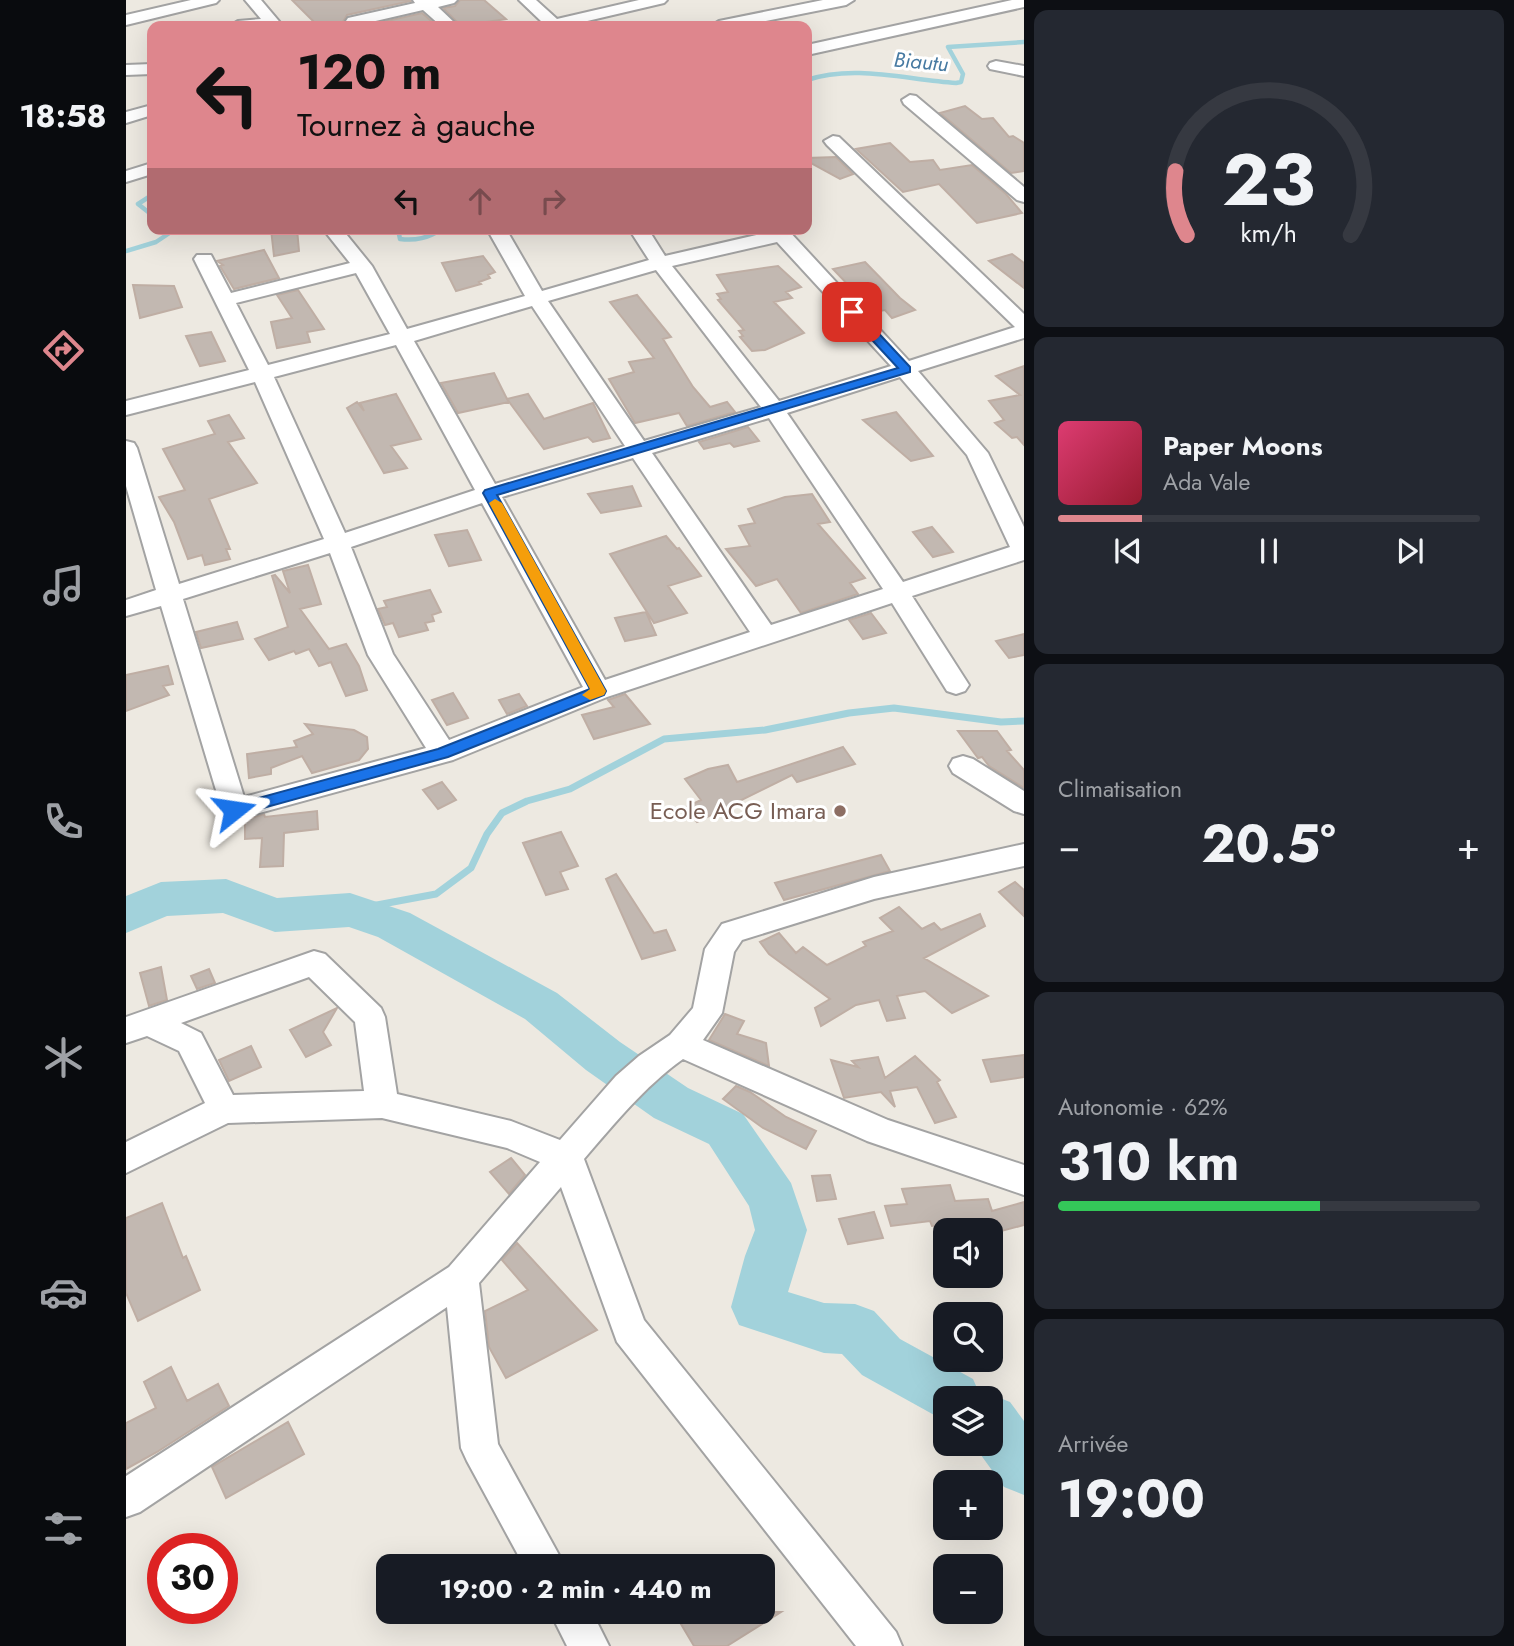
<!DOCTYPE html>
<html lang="fr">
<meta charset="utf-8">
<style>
:root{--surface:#171b24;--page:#242831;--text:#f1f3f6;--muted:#9ea1a6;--line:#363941;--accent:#de868d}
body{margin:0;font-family:Jost,sans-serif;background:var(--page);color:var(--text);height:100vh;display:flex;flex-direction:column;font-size:26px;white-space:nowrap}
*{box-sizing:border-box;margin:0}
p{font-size:23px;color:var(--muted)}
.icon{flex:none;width:38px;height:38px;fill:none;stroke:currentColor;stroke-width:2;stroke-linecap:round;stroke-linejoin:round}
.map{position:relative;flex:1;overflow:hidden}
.drawer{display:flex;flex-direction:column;gap:10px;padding:10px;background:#0d0f14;width:490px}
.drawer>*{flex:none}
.top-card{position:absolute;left:21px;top:21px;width:665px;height:214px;border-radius:14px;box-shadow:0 7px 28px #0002;background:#de868d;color:#111;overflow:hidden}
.tools{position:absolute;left:807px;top:1218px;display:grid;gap:14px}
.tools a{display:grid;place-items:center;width:70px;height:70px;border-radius:14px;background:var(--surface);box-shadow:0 7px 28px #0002;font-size:35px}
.speed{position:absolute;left:21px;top:1533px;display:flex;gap:14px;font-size:35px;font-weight:700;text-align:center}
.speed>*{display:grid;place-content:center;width:91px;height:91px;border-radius:50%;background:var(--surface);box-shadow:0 7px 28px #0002;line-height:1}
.speed .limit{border:10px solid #d22;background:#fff;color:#111}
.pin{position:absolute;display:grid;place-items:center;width:60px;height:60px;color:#fff;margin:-30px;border-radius:14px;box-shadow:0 4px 10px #0006}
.me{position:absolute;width:77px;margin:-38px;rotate:75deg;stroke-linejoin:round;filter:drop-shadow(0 0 5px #0008)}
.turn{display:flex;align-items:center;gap:24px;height:147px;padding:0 35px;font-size:32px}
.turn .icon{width:91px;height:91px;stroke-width:2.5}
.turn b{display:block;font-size:49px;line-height:60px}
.lanes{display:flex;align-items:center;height:66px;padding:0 35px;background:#0003;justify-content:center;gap:35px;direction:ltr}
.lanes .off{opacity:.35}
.big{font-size:52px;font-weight:700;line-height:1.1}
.drawer .tile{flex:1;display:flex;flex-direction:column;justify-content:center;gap:10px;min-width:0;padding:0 24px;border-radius:14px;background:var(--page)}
.drawer .dial{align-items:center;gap:0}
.dial svg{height:182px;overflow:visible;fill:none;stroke:var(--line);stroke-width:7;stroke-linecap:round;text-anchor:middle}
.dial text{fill:var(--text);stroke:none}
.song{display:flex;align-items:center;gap:21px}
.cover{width:84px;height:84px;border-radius:10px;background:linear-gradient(135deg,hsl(340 70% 55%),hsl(350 70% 35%))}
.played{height:7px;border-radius:4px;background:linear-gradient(90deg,var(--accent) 20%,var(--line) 20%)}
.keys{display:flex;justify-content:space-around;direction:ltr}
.heat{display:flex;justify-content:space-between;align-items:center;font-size:38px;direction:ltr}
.charge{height:10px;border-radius:5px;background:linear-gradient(90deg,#34c759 62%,var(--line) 0)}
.trip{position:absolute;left:250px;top:1554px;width:399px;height:70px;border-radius:14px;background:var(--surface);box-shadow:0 7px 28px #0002;font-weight:700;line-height:70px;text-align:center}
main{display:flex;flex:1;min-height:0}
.tab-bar{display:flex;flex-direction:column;width:126px;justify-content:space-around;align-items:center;background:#090b0e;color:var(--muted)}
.tab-bar .icon{width:49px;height:49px}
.tab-bar .active{color:var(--accent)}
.tab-bar b{font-size:32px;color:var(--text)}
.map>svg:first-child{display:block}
</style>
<main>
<nav class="tab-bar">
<b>18:58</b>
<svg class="icon active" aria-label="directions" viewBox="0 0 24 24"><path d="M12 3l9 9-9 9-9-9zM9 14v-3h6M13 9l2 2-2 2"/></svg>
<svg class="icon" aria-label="music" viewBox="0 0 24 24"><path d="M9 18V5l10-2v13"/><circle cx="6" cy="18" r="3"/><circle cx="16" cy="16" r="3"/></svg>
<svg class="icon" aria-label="phone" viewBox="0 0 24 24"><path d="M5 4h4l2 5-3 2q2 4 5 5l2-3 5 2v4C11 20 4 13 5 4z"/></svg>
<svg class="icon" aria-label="climate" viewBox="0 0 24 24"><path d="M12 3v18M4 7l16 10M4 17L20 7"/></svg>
<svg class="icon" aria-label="car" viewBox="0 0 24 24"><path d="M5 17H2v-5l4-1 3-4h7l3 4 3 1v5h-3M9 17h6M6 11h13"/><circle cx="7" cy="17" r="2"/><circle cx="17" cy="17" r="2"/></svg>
<svg class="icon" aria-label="filters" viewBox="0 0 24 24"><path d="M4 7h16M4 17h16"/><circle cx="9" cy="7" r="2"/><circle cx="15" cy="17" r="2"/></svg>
</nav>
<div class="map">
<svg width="898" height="1646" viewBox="0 0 898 1646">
<rect width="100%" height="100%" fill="#ede9e1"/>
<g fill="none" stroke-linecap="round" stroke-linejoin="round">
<!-- stream-far1 -->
<path stroke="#a2d2db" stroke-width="4.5" d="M681 80C729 64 781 80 830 83L835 82 837 74 822 47 898 42
M26 195 12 204 26 215
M266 229 273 234 274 239C290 241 302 238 316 229
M0 251 30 242 45 232V229"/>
<!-- stream -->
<path stroke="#a2d2db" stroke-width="7" d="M224 910 310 894 345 868 361 834 376 813 401 801 444 789 538 739 639 730 723 713 768 708 875 722 898 721"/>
<!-- river -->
<path fill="#a2d2db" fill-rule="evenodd" d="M100 879 151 898 224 893 284 913 431 993 494 1042 562 1088 617 1114 665 1183 681 1230 662 1292 698 1303 729 1304 748 1311 774 1339 847 1379 855 1397 864 1394 884 1402 898 1421V1495L878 1487 847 1444H864V1398H819V1421L736 1375 716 1354 698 1353 613 1325 605 1307 619 1256 629 1230 623 1206 583 1144 528 1118 460 1070 399 1019 252 937 223 927 149 932 97 913 41 916 0 933V896L35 882Z"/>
</g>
<!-- building -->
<path fill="#c2b8b1" stroke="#bfaea4" stroke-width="2" d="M166 0H284L285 1 221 15 217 22 223 26H192Z
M334 0H358L380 19 335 26 317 8 329 6Z
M296 13 311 26H239Z
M839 106 856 119 867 118 883 137 887 136 898 143V171L885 173 814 113Z
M764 143 784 162 807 160 814 170 846 165 880 194 896 213 851 223 813 184 777 192 730 149Z
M710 157 727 174 714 179 681 161V158Z
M145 229H171L173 251 148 256Z
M138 250 153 278 108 289 94 266 97 265 91 261Z
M886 254 898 263V288L863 261Z
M357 256 369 272 362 275 364 278 353 282 355 284 330 291 316 263Z
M739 262 774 298 789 310 766 318 759 310 748 312 707 269Z
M652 266 675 287 660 292 666 298 648 302 678 333 639 350 626 351 614 337 617 336 613 331 618 330 592 300 595 299 591 294 602 292 591 275Z
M7 285 48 286 56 307 14 318Z
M172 290 198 329 181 332 184 342 151 348 145 322 166 318 151 295Z
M511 295 545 337 537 339 567 387 584 407 601 402 609 412 561 426 553 413 509 423 483 379 508 372 503 362 528 358 484 302Z
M85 332 99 361 74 366 60 336Z
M898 366V445L891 437 886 438 869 423 878 420 863 401 894 395 870 376Z
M368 373 381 399 402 394 418 419 467 403 484 438 467 442 462 437 418 449 381 399 383 402 332 413 315 383Z
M270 394 295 439 265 446 281 468 258 473 221 408 231 402 238 411 234 403Z
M770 412 807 456 785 461 737 420Z
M103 415 118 438 102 442 131 483 83 499 104 549H100L104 559 79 565 76 555 62 559 48 522 33 497 59 490 37 449 89 434 82 421Z
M622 427 633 441 608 447 604 443 578 449 573 442Z
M506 486 515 506 475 513 462 494Z
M686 494 704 522 692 524 739 578 724 583 732 594 675 613 651 579 630 586 600 549 624 546 613 526 629 523 622 509 659 497Z
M806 527 827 552 807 557 787 532Z
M341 530 355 560 323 566 309 535Z
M540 536 551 549 553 548 575 576 542 586 561 613 528 623 484 554Z
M182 565 195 604 174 609 203 649 220 644 233 666 241 690 220 696 205 662 193 666 183 649 170 654 168 651 143 660 129 639 162 627 146 576 149 575 164 593 157 571Z
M304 590 315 612 306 615 308 621 299 623 302 630 273 637 267 623 259 625 252 609 261 607 258 601Z
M520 612 530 635 499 641 489 618Z
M745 613 760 633 737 639 723 620Z
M111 622 117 639 75 648 70 632Z
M898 634V655L883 658 870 641Z
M42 666 47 684 37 686 43 695 0 711V675Z
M327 693 342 718 321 725 306 700Z
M393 694 401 706 381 714 373 700Z
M499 694 524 724 468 739 456 715 488 707 482 700Z
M179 724 228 730 241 737 242 749 233 760 186 773 176 756 145 768V774L123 778 121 754 171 747 168 741 187 734Z
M832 731H871L885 750 881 751 898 770V788L863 766 856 757 852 758Z
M717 747 729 764 671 782 666 775 571 822 558 808 575 800 559 779 582 769 602 765 611 782Z
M316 782 330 800 312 809 297 790Z
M191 811 192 829 158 833 157 866 134 867 136 838 119 839V820L138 814 139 817Z
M435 832 452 866 434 872 442 889 420 895 397 843Z
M755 855 764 871 658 900 649 883Z
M490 874 528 933 540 930 549 950 516 959 480 879Z
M889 882 898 890V916L873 892Z
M773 907 796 929 808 923 815 930 854 914 859 926 798 958 862 996 826 1013 799 991 771 996 779 1018 761 1021 753 1000 730 1005 695 1026 689 1008 704 999 643 954 634 942 653 933 670 953 677 947 701 965 740 946 737 942 767 931 754 918Z
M35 967 41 1000 23 1006 14 973Z
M83 969 89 983 71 989 65 976Z
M211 1008 197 1032 205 1045 180 1057 164 1030Z
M599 1014 618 1021 611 1034 640 1043 643 1066 583 1040Z
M125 1046 135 1067 103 1081 93 1060Z
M898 1055V1077L865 1082 857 1060Z
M789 1056 814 1080 811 1082 830 1117 809 1123 791 1087 764 1091 769 1107 755 1092 718 1098 705 1060 732 1067 726 1061 752 1057 759 1078Z
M610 1086 624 1092 660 1117 690 1131 680 1149 637 1128 597 1099Z
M385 1158 399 1175 383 1194 364 1172Z
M704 1175 710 1199 691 1201 686 1176Z
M824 1185 829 1201 862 1199 866 1211 898 1202V1225L864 1234V1230H818L817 1225 806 1226 804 1221 765 1226 759 1206 781 1204 776 1189Z
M36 1203 57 1258 60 1256 74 1290 12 1321 0 1293V1218Z
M748 1212 757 1238 722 1244 713 1219Z
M391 1243 471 1330 380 1378 363 1347 359 1311 402 1290 376 1260Z
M45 1367 61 1401 92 1384 103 1406 31 1452 0 1469V1423L30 1408 18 1382Z
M162 1422 178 1454 100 1498 86 1467Z
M563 1612H655L601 1646H568L552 1619Z"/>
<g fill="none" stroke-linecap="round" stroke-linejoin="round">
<defs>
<path id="minor" d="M65 0H93L90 3 0 25V15Z
M119 0H135L157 26H104L112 21 135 19Z
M287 0H331L328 3 312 7 332 26H315L297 10 228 26 220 21 222 18 289 3Z
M393 0H410L431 19 513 0H541L538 3 440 26H413L416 22Z
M697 0H728L720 5 615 26H585L593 21Z
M886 0H898V7L681 55V45Z
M870 61 898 66V76L864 69 862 66 864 63Z
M26 64V74L0 75V65Z
M784 95 790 96 898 187V202L891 200 778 104 776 100Z
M26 105V115L0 123V112Z
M707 136 713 137 898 314V338L792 371 862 453 898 527V560L786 596 843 685 839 691 830 694 821 691 766 603 481 697 327 760 108 820 98 817 35 606 0 616V600L30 590 0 486V441L8 443 11 448 53 584 198 539 129 382 0 415V401L123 370 68 259 71 255H85L105 293 224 263 197 229H216L246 266 281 329 399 296 361 229H380L416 291 523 260 503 229H522L539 256 643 232 641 229H661L783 361 889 327 701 145 698 141ZM651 242 765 366 653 401 546 266ZM530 270 635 407 518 441 422 301ZM230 273 264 334 142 365 110 303ZM406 306 499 446 369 484 288 341ZM270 345 349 490 219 533 148 377ZM774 377 841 455 884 547 777 582 661 413ZM643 418 757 589 645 625 526 453ZM507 458 624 632 479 680 376 497ZM356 503 457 687 323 740 267 654 225 547ZM204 553 242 655 300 748 118 797 57 599Z
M26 163V174L0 182V171Z
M837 756 847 759 898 791V814L888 811 827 773 823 766 827 759Z
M898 844V866L748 899 616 940 608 952 596 1013 577 1040 762 1120 898 1165V1195L741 1141 557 1059C518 1087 489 1123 458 1159L518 1320 770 1632 776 1646H730L491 1342 435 1187 353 1283 372 1444 439 1566H398L341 1461 335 1448 321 1307 14 1512 0 1517V1476L323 1267 414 1162 381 1148 256 1118 102 1123 0 1173V1142L79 1103 53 1051 21 1036 0 1043V1017L188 951 199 954 255 1008 259 1017 271 1094 385 1121 434 1140 490 1076 513 1056 544 1035 567 1008 579 949 596 924 748 877ZM183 977 229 1022 238 1091 107 1095 75 1033 55 1023Z
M424 1612H466L483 1646H441Z"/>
</defs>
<!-- minor casing -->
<use href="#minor" stroke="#a3a3a3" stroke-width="4"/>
<!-- minor -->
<use href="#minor" fill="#fff" fill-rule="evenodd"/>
</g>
<!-- route -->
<path fill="#1a73e8" stroke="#114b97" stroke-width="2" d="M722 309H730L784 367V372L371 495 480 691 478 695 322 757 108 816 103 815 100 810 103 806 312 749 464 689 357 493 359 490 772 368 722 314Z"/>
<!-- slow -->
<path fill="#f59e0b" d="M369 499 376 503 480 691 478 695 464 700 456 695 464 689 363 503Z"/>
<!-- markers -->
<circle fill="#8d6e63" stroke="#fff" stroke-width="2.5" cx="714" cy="811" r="7"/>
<g text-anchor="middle" stroke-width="6" stroke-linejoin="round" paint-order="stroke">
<!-- far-water labels -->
<g font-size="21" font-style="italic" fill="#477aa2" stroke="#fff">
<text transform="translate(795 62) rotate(5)" y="7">Biautu</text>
</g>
<!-- education labels -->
<g font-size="24" fill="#785e54" stroke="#fff" text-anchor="end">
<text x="700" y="819">Ecole ACG Imara</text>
</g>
</g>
</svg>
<div class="tools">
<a><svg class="icon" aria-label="sound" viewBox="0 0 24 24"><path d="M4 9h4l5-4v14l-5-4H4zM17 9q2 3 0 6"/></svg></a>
<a><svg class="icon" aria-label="search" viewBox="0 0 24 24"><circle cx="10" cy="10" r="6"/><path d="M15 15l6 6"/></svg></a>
<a><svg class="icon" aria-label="layers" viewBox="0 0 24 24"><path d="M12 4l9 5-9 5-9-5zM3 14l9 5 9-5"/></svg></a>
<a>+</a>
<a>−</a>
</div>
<div class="speed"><div class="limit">30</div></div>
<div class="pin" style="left:726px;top:312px;background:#d93025"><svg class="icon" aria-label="arrive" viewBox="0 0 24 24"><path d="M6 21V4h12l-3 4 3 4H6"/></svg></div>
<svg class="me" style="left:108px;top:810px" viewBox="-20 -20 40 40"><path d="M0-17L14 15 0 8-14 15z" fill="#1a73e8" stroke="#fff" stroke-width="4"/></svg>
<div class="trip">19:00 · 2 min · 440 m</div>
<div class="top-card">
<div class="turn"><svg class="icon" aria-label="left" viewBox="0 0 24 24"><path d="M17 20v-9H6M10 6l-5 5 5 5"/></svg><div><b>120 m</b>Tournez à gauche</div></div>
<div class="lanes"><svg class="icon" aria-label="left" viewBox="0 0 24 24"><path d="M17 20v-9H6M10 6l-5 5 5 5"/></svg><svg class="icon off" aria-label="ahead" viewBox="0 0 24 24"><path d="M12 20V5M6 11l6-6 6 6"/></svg><svg class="icon off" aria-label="right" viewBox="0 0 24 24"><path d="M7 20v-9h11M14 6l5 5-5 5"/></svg></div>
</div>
</div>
<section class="drawer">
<div class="tile dial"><svg viewBox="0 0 100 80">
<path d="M14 69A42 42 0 1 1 86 69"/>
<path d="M14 69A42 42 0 0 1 9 41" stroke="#de868d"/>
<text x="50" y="56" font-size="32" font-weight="700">23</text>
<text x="50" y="72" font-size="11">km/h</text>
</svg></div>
<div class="tile">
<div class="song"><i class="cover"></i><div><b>Paper Moons</b><p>Ada Vale</p></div></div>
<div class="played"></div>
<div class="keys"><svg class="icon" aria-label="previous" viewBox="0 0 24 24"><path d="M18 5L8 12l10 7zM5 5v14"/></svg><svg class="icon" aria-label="pause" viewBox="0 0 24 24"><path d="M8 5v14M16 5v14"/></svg><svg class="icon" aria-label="next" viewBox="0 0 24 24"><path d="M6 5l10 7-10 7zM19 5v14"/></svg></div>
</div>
<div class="tile"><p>Climatisation</p>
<div class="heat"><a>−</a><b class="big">20.5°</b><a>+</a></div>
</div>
<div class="tile"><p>Autonomie · 62%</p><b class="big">310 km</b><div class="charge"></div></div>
<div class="tile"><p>Arrivée</p><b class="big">19:00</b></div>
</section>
</main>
